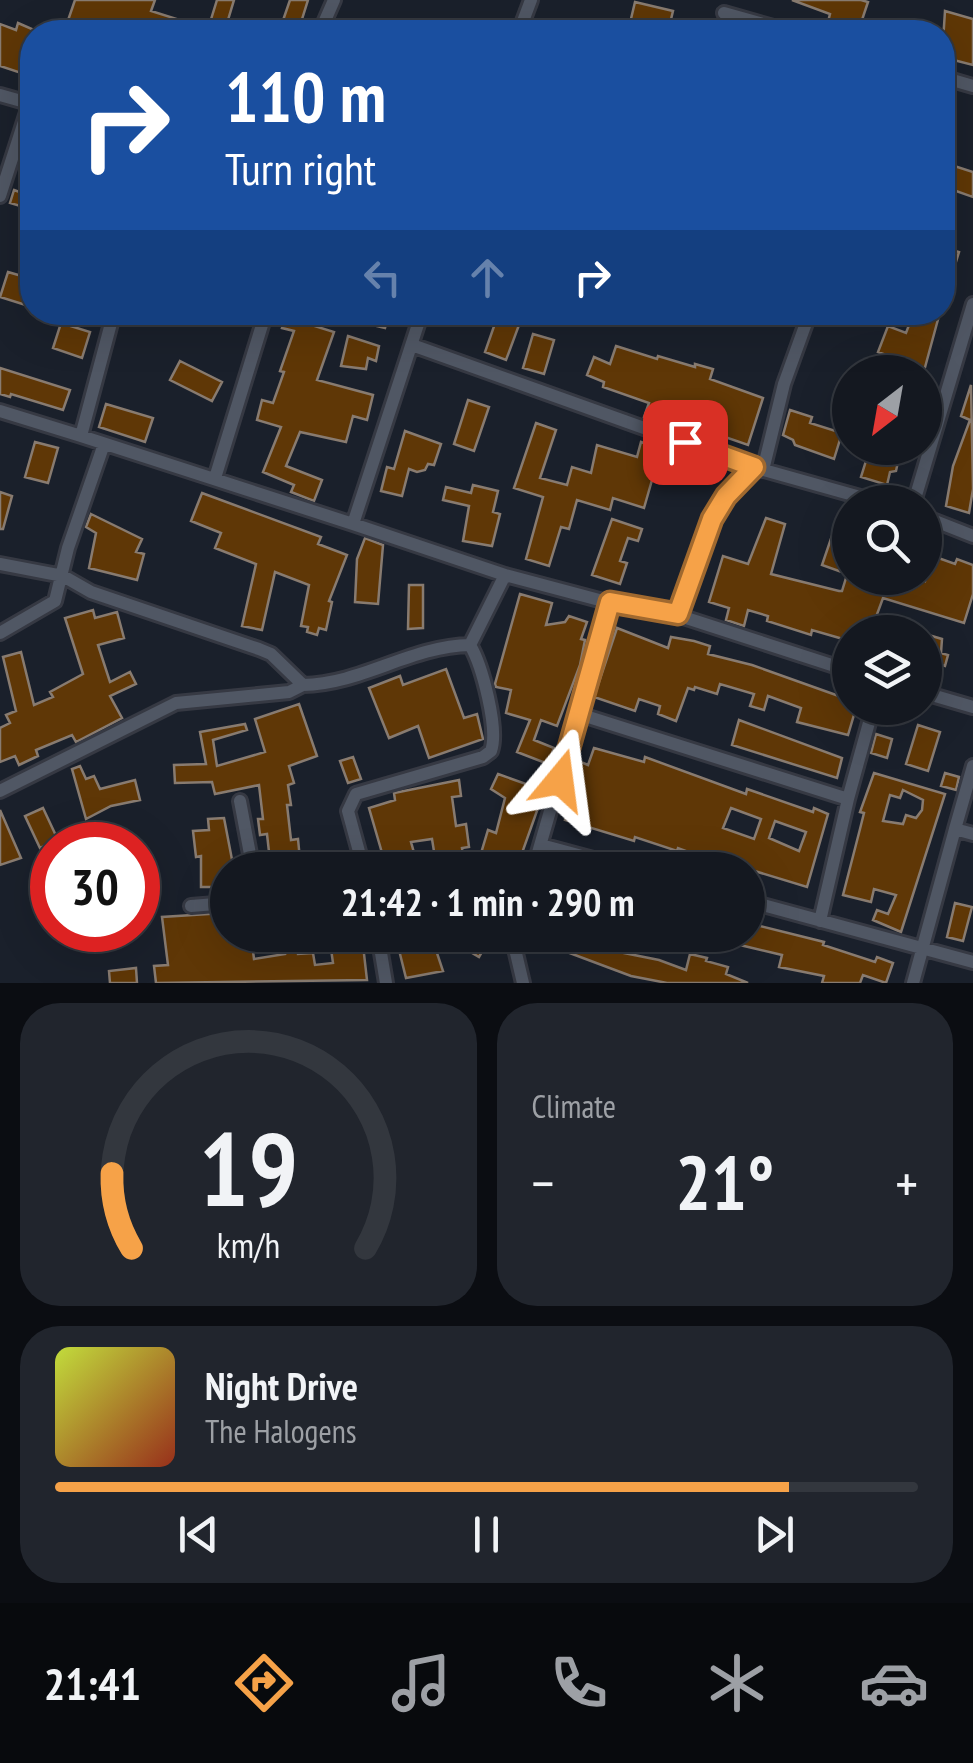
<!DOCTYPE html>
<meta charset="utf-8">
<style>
:root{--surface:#141820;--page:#21252d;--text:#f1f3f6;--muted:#9da0a5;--line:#33373e;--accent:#f6a248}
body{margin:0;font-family:"PT Sans Narrow",sans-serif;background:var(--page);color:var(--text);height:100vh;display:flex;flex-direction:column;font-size:38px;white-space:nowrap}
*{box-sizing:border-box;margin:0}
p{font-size:32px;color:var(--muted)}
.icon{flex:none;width:55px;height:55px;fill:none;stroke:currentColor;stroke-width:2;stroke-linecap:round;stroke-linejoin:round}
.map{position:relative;height:983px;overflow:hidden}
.panel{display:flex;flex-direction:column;gap:20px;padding:20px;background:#0b0d12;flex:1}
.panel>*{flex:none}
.top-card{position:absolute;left:20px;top:20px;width:935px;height:305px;border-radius:40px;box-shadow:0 10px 40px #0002,0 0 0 2px var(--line);background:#1a4fa0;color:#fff;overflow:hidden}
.needle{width:65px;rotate:211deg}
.controls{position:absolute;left:832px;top:355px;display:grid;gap:20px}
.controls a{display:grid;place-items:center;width:110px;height:110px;border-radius:50%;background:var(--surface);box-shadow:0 10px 40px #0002,0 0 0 2px var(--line);font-size:50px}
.speed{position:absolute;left:30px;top:822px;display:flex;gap:20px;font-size:50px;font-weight:700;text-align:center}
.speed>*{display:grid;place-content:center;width:130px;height:130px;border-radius:50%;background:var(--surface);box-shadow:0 10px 40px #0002,0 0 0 2px var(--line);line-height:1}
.speed .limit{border:15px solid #d22;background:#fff;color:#111}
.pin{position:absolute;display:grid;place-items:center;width:85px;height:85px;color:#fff;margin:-42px;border-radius:20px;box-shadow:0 5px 15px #0006}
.me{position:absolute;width:110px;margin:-55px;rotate:16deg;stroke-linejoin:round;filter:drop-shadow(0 0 8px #0008)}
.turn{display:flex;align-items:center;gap:35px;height:210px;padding:0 40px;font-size:45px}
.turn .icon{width:130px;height:130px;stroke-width:2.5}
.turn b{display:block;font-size:70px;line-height:85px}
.lanes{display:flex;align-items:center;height:95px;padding:0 40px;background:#0003;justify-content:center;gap:50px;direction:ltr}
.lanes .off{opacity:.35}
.big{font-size:75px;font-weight:700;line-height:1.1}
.panel .card{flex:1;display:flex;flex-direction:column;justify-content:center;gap:15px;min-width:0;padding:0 35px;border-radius:40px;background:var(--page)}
.panel .dial{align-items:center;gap:0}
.dial svg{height:260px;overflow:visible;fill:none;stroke:var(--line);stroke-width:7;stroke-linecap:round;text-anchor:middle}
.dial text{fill:var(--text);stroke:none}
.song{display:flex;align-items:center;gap:30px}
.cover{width:120px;height:120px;border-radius:15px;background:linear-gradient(135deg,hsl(70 70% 55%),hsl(10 70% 35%))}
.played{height:10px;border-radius:5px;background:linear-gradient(90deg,var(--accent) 85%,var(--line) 85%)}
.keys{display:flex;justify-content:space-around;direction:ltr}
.heat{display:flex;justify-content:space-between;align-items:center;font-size:55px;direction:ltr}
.panel .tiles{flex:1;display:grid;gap:20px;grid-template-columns:1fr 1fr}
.card:last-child{grid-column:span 2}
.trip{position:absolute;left:210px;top:852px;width:555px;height:100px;border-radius:50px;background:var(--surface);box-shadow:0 10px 40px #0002,0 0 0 2px var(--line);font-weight:700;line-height:100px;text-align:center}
.dock{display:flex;height:160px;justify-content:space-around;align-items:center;background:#080a0d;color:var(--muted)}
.dock .icon{width:70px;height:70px}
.dock .on{color:var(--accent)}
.dock b{font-size:45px;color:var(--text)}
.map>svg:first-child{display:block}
</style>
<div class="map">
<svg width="973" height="983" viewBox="0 0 973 983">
<rect width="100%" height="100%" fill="#1a202b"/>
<!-- building -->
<path fill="#5f3706" stroke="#887b70" stroke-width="2.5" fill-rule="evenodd" d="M75 0H155L151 11 208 29 217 0H234L228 20 260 32H64Z
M290 0H308L298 32H279Z
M792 0H861L868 2 858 32 828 22 830 14Z
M635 2 673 11 668 32 630 23Z
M945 11 973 19V65L942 57Z
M18 23 32 29V58L27 75 0 66V24L16 30Z
M942 162 973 172V197L942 186Z
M14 190 31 196 27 208 10 203Z
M942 247 959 252 951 278 942 275Z
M8 272 32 279V307L0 297Z
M287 312H311L308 324 334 332 317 380 373 395 367 420 353 416 346 442 300 432 286 466 322 480 314 501 291 492 294 485 263 472 281 427 257 420 262 400 273 403 284 372 280 371 294 331 282 328Z
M354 312H389L385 328 352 320Z
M499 312 522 317 506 360 485 352Z
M914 312H940L924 371 898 365 899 360 878 352 888 326 906 333Z
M61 323 90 332 82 358 53 348Z
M533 334 554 340 544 374 523 368Z
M348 336 379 346 376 361 368 358 366 369 341 366Z
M616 346 657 359 658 356 695 367V364L713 369 710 379 763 398 748 445 722 436 725 426 679 412 674 428 644 417 649 403 603 387 604 382 587 375 594 357 610 364Z
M180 361 222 382 212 401 170 380Z
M0 368 70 390 63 410 11 394 10 397 0 394Z
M971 385 973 489 969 513 946 506 953 466 970 420 961 416Z
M468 400 489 407 474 451 454 444Z
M106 404 153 418 145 442 99 427Z
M790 410 812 417 810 423 842 433 834 459 795 445 793 440 783 435Z
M536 423 556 430 540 478 567 485 572 467 591 473 597 445 637 457 641 442 652 446 647 463 656 466 644 508 613 498 610 510 577 500 569 529 561 527 549 566 526 559 543 497 514 488Z
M405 431 441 444 434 465 428 464 425 470 417 472 409 469 402 496 381 491 387 467 394 469Z
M35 442 58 448 48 483 25 477Z
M870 448H901L896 471 890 472 887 485 861 477Z
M473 485 498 491 493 512 500 514 492 546 463 541 469 506 443 500 446 487 471 493Z
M0 492 12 496 3 529H0Z
M202 493 321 537 318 544 347 555 329 601 332 602 326 630 319 628 317 635 307 632 308 627 301 626 309 585 275 572 262 630 242 626 256 564 215 548 221 533 191 521Z
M91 514 142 539 136 552 144 554 137 580 89 568 96 533 86 527Z
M766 518 785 524 771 574 839 591H842L846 578H917L925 581 930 555 955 564 957 559 973 565V594L964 623 883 598 876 617 915 632H850V641L812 630 811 635 767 621 768 616 748 610 744 626 726 620 729 608 709 602 723 556 748 564Z
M612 519 642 529 638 541 628 538 620 561 627 563 620 584 592 575Z
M837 521 850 525V575L822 565Z
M365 538 383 545 378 604 355 602 357 559Z
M409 585H423V628L408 629Z
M520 594 552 603 546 625 565 622 569 616 587 622 581 639 585 640 580 665 557 726 541 720 534 740 554 748 548 764 517 752 530 720 506 713 511 690 496 687 495 684Z
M93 610 95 618 117 612 124 638 98 645 110 682 130 672 136 684 110 696 122 718 76 742 72 735 36 750 38 756 19 765 15 756 0 762V728L10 723 6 715 16 711 3 657 21 652 34 705 53 697 50 692 83 674 65 618Z
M617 628 668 648 671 637 694 641 710 646 708 654 752 665 850 700V708H856L848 735 797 722 801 708 768 696 764 710 750 706 754 694 720 684 717 694 695 687 694 690 688 688 676 721 658 714 660 706 639 699 635 711 594 697Z
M925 634 942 639 941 653 948 655 945 666 925 660Z
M446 669 464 718 477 714 483 739 429 758 418 726 389 738 369 688 400 676 403 685Z
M299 704 317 756 289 766 294 783 288 785 291 805H287L291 840 298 839 301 870H271L267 834 260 835 258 819H263L259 785 215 794 212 782 175 783 174 765 206 764 200 732 245 724 247 730 213 740 217 766 265 752 255 719Z
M739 720 842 758 837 778 732 745Z
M918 725 940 732 928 771 906 764Z
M876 734 892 739 887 758 871 753Z
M594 748 644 762 645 757 746 794 747 789 813 812 814 808 828 814 807 887 722 861 721 864 678 848 677 851 635 837 634 841 565 820 580 779 571 776 576 760 588 765ZM731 808 761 819 754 839 723 828ZM775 821 806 832 799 851 769 838Z
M353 757 361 779 348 783 340 761Z
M80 766 86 779 94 776 100 789 135 780 140 800 111 806 86 819 72 769Z
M874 773 945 794 901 932 873 920 877 910 888 914 896 895 874 889 871 902 843 895 860 829 864 813 860 812ZM903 790 923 800 922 810 916 818 906 815 903 824 883 821 890 795 900 798Z
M945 773 959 777 956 790 941 786Z
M498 774 540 789 533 806 538 808 516 870H476L488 830 496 833 505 798 491 789Z
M459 780 461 796 452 797 456 826 466 824 469 847 462 848 465 869 437 870 432 839 411 842 419 870H387L369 808 395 800 394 793Z
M43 808 58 840 40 848 25 816Z
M0 810 21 858 0 865Z
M224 818 234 870H228V883H222V887H201V856L196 857 193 831 209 830 208 819Z
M955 903 972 907 963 941 947 937Z
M224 913 227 935H251L254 959 285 954 282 935H296L298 954 313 953 315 965 333 963 329 935H343L344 947 363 945 367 980 156 983 154 966 168 965 162 917Z
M748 923 824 942 823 945 875 962 877 957 893 963 886 983 863 975 860 983H822L824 976 779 967 782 955 740 945 743 935H748Z
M423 935H431L443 971 406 978 397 942Z
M533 935 580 938 583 935 596 939 594 947 659 960 686 970 690 954 707 958 706 961 728 967 726 974 748 983H667L631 976 567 952 530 947Z
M653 935H690L686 947 653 938Z
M468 936 486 945 479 957 462 947Z
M136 968 137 983H110L109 971Z"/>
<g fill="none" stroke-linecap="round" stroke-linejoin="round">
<defs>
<path id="street" d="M724 13 791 32
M320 32 334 0
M519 32 531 0
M942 77 973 86
M0 95 32 104
M0 196 30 103
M114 312 81 436 353 524
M422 312 353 524 505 575 603 601 677 615 850 671
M412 345 753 467 878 502
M0 411 81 436
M763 470 784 384 810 312
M215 478 266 312
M914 502 973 304
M925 517 973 536
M0 564 63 576 91 592 259 649 271 654 303 685C362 684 411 646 470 645
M677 615 712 519 726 496 753 467
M0 633 55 601 68 548 104 444
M470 645 505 575
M925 693 973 707
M579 714 848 799 820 921
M0 791 176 703 289 692 303 685
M848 799 873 708
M240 801 253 870
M955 829 973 766
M541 845 634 870
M364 870 348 811 356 794 483 757 491 751C499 729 482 665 470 645
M533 870 610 603
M748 901 973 962
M191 906 228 903
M378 935 386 983
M516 935 515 949 523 983
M913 983 955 829 973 834"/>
</defs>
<!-- street casing -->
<use href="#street" stroke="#363943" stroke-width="18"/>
<!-- street -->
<use href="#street" stroke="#505764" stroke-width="12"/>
</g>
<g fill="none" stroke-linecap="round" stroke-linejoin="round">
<defs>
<path id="route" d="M560 780 610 602 678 614 712 519 726 496 754 467 685 442"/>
</defs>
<!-- route casing -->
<use href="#route" stroke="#a0692f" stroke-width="25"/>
<!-- route -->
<use href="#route" stroke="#f6a248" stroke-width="18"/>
</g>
</svg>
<div class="controls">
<a><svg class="needle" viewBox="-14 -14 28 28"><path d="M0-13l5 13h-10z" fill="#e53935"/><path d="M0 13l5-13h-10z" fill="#9da0a5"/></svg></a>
<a><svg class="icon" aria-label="search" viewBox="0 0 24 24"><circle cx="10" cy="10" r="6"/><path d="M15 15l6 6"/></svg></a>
<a><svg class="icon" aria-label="layers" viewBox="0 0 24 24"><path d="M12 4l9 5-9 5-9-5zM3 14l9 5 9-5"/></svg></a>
</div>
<div class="speed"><div class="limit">30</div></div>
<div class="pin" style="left:685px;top:442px;background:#d93025"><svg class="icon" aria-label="arrive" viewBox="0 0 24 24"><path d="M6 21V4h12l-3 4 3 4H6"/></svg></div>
<svg class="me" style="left:560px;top:780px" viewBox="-20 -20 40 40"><path d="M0-17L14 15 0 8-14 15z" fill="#f6a248" stroke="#fff" stroke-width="4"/></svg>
<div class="trip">21:42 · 1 min · 290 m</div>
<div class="top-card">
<div class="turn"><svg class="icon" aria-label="right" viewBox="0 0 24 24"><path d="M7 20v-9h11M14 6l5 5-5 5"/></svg><div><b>110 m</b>Turn right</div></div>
<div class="lanes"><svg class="icon off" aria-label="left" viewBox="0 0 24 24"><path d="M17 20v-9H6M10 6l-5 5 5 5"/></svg><svg class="icon off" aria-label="ahead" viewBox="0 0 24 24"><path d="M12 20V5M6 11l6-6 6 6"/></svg><svg class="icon" aria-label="right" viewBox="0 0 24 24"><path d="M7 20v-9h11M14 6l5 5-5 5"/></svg></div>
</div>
</div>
<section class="panel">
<div class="tiles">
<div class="card dial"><svg viewBox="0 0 100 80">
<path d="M14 69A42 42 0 1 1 86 69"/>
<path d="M14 69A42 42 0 0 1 8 46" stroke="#f6a248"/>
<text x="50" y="56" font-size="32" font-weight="700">19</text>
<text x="50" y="72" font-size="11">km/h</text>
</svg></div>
<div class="card"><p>Climate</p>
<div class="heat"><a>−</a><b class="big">21°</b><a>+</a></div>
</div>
<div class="card">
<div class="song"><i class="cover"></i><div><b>Night Drive</b><p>The Halogens</p></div></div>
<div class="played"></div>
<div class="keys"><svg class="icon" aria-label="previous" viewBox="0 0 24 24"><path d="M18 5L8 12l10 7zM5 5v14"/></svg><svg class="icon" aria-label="pause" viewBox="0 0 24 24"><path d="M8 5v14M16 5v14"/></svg><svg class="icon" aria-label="next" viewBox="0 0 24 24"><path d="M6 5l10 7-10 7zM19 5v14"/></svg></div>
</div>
</div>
</section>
<nav class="dock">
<b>21:41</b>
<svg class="icon on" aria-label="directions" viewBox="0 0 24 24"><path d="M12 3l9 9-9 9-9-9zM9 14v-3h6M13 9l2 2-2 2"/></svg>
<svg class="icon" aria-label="music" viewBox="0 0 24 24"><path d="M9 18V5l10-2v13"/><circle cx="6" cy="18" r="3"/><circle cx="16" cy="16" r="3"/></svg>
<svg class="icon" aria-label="phone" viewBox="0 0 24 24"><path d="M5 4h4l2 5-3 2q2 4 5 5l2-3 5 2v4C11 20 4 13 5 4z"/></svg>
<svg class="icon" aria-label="climate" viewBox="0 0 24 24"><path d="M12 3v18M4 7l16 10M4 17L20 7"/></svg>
<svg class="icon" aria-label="car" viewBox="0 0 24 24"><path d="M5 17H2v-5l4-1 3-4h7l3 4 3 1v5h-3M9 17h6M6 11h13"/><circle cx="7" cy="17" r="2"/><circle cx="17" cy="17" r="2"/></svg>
</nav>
